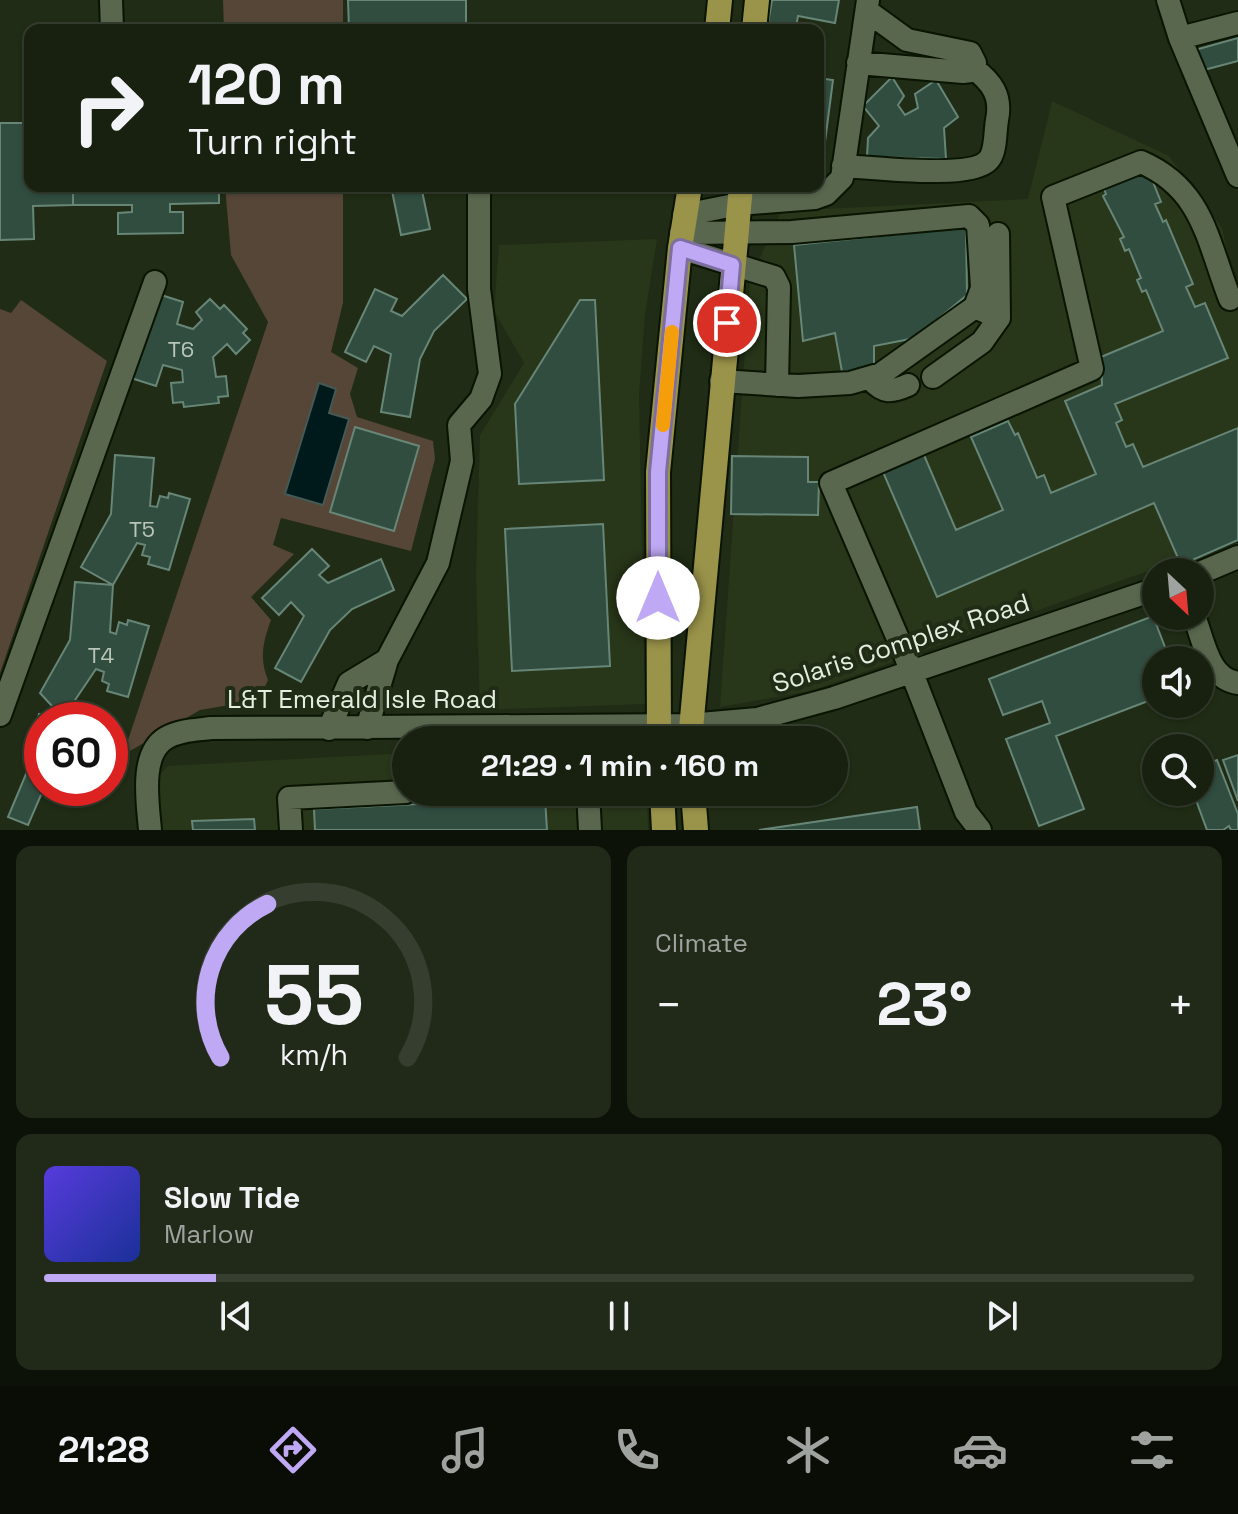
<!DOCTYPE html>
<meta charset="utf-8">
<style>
:root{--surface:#182110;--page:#212919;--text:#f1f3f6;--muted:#9fa39f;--line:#363e30;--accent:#bfa9f4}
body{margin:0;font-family:"Space Grotesk",sans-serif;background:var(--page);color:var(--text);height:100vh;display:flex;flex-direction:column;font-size:30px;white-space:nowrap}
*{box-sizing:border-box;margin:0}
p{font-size:26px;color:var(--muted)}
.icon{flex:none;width:44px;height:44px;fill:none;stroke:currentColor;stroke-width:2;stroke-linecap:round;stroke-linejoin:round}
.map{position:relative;height:830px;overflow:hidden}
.side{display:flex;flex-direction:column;gap:16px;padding:16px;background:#0d1209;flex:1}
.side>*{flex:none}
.hud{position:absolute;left:24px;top:24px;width:800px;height:168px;border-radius:16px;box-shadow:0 2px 6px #0004,0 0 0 2px var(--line);background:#182110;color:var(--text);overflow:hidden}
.needle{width:52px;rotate:154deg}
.controls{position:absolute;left:1142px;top:558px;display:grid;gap:16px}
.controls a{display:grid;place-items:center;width:72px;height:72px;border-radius:50%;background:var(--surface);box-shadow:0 2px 6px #0004,0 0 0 2px var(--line);font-size:40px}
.speed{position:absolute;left:24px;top:702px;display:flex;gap:16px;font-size:40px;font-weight:700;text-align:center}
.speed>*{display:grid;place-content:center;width:104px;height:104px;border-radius:50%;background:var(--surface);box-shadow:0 2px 6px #0004,0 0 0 2px var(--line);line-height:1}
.speed .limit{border:12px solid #d22;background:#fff;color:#111}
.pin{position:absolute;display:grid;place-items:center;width:68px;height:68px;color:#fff;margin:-34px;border:4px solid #fff;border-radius:50%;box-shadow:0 2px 8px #0007}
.me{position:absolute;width:88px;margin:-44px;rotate:0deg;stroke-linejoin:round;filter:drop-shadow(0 0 6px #0008)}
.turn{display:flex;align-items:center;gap:28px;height:168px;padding:0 32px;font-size:36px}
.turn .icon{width:104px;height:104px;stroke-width:2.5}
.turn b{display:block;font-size:56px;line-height:68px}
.big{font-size:60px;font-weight:800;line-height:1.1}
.side .card{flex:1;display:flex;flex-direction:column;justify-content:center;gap:12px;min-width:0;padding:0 28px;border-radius:16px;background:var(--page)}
.side .dial{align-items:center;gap:0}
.dial svg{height:208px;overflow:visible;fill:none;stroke:var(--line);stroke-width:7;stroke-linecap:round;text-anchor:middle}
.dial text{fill:var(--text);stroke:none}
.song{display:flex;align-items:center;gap:24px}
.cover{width:96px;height:96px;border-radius:12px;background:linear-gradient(135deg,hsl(250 70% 55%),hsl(230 70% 35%))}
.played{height:8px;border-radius:4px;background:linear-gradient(90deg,var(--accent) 15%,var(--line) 15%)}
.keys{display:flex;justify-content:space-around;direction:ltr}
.heat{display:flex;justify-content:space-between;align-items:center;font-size:44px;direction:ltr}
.side .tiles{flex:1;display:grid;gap:16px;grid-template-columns:1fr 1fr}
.card:last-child{grid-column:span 2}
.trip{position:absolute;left:392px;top:726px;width:456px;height:80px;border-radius:40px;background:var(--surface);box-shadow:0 2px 6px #0004,0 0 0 2px var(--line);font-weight:800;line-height:80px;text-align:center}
.dock{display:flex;height:128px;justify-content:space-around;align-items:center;background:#0a0d06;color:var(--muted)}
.dock .icon{width:56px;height:56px}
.dock .on{color:var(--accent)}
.dock b{font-size:36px;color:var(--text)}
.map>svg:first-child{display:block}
</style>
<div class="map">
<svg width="1238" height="830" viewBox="0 0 1238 830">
<rect width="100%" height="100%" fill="#202c15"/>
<!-- built -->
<path fill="#283619" d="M1052 101 1169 156 1222 228 1238 296V539L811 691 720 707 750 280 781 211 1028 199Z
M657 239 645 315 639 395 645 704 480 710 476 575 480 435 524 363 494 311 499 245Z
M406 753V792H647L648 830H159L155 779 168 766Z"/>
<!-- green -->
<path fill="#554638" d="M223 0H343V30H224Z
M225 186H343V303L331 352 358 368 350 394 357 417 433 441 435 459 411 551 281 518 273 545 294 554 251 597 271 620C263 642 259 658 268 680L259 700 200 710 123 755 268 322 231 255Z
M21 300 107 361 0 673V309L11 313Z"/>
<!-- water -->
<path fill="#00191a" stroke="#455955" stroke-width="2" d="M319 383 336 389 329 413 349 419 323 505 285 494Z"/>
<!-- building -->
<path fill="#304d40" stroke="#678677" stroke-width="2" d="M348 0H466V30H349Z
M772 0H839L835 23 798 16 796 27 768 23Z
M1238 38V61L1200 71 1195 50Z
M892 77 904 96 898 105 905 115 918 108 915 94 936 80 958 117 944 128 946 159 867 157 868 138 879 126 863 106Z
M818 78 833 80 822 165 818 164Z
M0 123H30V186H73V205L33 206 34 239 0 240Z
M1149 172 1161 202 1155 204 1163 222 1166 220 1193 284 1186 287 1195 307 1205 303 1228 358 1115 404 1122 420 1116 423 1126 447 1133 444 1143 467 1238 428V540L1181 565 1154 503 937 597 883 472 924 455 956 530 1003 510 971 437 1008 421 1015 435 1018 433 1037 478 1044 475 1051 493 1096 474 1065 401 1102 385 1101 357 1163 331 1146 290 1142 292 1137 280 1141 278 1129 249 1125 251 1120 239 1124 237 1103 196 1106 194 1101 181Z
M73 186H219V203L170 204V212H183V233L118 234V213L132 212V205H73Z
M345 186H369V193L345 192Z
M391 186H421L430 229 401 235Z
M966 227 967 295 915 338 874 346V368L842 372 835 333 803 341 794 245Z
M443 275 467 299 434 331 420 359 410 417 381 412 391 354 374 346 366 362 345 352 375 289 397 299 391 311 402 316Z
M158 294 183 302 177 324 193 329 202 320 196 312 210 299 220 309 224 305 247 329 243 333 250 340 236 354 227 344 213 357 216 377 226 376 228 396 218 397 219 403 184 407 183 402 173 403 171 383 183 382 182 370 163 365 156 386 131 378Z
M580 300H595L604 480 519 484 515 404Z
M355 427 419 446 394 531 330 512Z
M115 455 154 458 150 506 157 507 160 496 168 498 169 493 190 499 169 570 148 564 150 557 142 555 145 545 137 543 113 585 81 567 111 514Z
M732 456 808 457V482H819L818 515 731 514Z
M603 524 610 666 512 671 505 529Z
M312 549 329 566 319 575 328 583 381 559 394 590 352 609 330 630 301 682 275 668 304 616 291 602 279 615 262 598Z
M75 582 113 585 110 632 116 634 119 622 127 625 128 620 149 626 128 697 107 691 109 684 102 681 104 672 96 669 63 718 40 693 70 640Z
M1153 616 1170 660H1156V698L1056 736 1084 809 1039 826 1006 739 1050 723 1042 701 1003 715 989 679Z
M39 714 63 718 42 720 44 788 28 825 8 817 29 767Z
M1238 755V801L1223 760Z
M1217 760 1238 814V830H1231L1229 826 1223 830H1207L1193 792H1200V766L1206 777 1211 775 1207 764Z
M545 798 547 830H315L314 809Z
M917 807 920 830H759Z
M254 819 255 830H193L192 821Z"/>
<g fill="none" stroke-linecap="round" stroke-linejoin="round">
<defs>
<path id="minor" d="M111 0 112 30
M1168 0 1180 38 1238 176
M1180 38 1238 23
M858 63 963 72 971 71 975 63 970 53 907 40 867 11
M843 166C870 167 976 181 990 158 996 149 995 131 997 120 1002 96 992 82 973 68
M684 215 739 204 815 198 826 194 842 178 868 0
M681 233 792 232 969 216 978 225 982 288 975 307 881 374 850 383 798 386 721 381
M998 234 999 318
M680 248 774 277 779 287 777 385
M933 377 982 342 999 318 975 307
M871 379C883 394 892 392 908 385
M1200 573 1238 557
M1194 616C1204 641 1208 679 1238 683
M0 715 155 282
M367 728 387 660 438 563 462 461 459 425 481 399 490 374 479 289V186
M329 729 349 683 387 660
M588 792 590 830
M150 830C148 804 139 754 166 738 179 730 196 730 211 728L689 725 757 719 834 698 1156 589
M291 830 289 798 406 792
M980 830 966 812 905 655 831 483 1092 369 1053 197 1141 162C1203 189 1207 240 1230 299"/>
<path id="major" d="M717 30 720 0
M754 30 757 0
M659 740 658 472 680 248 690 186
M690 740 741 186
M662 792 664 830
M693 792 696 830"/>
</defs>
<!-- minor casing -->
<use href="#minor" stroke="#0a1402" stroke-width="26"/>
<!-- major casing -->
<use href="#major" stroke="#0a1402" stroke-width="28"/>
<!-- minor -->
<use href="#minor" stroke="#59674e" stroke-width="22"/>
<!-- major -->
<use href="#major" stroke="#9a934a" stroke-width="24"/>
</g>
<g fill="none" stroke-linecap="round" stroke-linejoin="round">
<defs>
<path id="route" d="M658 598V472L680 248 732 265 727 323"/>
</defs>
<!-- route casing -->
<use href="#route" stroke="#7c6e9f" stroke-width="20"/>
<!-- route -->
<use href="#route" stroke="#bfa9f4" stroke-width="14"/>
<!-- slow -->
<path stroke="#f59e0b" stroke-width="14" d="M663 425 672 332"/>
</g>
<g text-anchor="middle" stroke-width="8" stroke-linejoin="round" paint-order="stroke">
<!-- number labels -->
<g font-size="22" fill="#b8c5b7">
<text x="181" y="357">T6</text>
<text x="142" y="537">T5</text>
<text x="101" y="663">T4</text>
</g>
<!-- street labels -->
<g font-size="26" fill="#e5eddf" stroke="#202c15">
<text transform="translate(901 643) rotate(-18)" y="9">Solaris Complex Road</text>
<text x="362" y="708">L&amp;T Emerald Isle Road</text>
</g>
</g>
</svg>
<div class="controls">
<a><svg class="needle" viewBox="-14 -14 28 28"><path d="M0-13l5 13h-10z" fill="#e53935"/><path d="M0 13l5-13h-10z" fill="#9fa39f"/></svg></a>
<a><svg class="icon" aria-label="sound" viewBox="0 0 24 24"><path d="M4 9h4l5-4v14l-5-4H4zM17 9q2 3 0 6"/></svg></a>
<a><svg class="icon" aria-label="search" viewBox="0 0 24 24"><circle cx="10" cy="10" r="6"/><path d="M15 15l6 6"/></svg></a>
</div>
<div class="speed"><div class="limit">60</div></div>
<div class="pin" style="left:727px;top:323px;background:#d93025"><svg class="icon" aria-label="arrive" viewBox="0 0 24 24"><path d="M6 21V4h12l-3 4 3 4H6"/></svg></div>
<svg class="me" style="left:658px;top:598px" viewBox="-20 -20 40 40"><circle r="19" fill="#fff"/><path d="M0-13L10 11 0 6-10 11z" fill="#bfa9f4"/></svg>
<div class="trip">21:29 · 1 min · 160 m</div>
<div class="hud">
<div class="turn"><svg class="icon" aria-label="right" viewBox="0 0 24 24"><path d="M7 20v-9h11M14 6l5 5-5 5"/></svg><div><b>120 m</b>Turn right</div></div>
</div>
</div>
<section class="side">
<div class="tiles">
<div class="card dial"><svg viewBox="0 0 100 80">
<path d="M14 69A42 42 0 1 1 86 69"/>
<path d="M14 69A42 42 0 0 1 32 10" stroke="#bfa9f4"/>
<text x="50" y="56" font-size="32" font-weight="700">55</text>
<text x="50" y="72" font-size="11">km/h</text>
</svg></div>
<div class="card"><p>Climate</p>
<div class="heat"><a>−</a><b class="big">23°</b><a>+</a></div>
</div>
<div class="card">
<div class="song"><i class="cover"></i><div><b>Slow Tide</b><p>Marlow</p></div></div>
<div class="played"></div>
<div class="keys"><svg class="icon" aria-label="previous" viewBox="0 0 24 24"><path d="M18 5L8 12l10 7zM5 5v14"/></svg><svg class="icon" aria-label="pause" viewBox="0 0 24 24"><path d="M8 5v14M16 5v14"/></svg><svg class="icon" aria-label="next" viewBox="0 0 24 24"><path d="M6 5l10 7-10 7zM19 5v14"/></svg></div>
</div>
</div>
</section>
<nav class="dock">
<b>21:28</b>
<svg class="icon on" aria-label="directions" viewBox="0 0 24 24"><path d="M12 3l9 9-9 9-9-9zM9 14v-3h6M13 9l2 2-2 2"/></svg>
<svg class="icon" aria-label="music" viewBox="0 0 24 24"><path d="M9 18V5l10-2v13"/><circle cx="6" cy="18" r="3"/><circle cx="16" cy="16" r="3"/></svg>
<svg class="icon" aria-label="phone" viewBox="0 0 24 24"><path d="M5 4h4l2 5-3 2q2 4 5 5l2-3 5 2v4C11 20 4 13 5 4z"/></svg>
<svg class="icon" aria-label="climate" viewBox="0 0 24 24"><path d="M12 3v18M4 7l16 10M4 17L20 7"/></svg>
<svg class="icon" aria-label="car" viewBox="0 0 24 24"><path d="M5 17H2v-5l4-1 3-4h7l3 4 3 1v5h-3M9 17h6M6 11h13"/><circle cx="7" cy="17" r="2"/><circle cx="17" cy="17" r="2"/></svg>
<svg class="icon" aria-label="filters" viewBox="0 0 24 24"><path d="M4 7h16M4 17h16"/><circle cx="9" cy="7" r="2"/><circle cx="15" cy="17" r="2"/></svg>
</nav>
